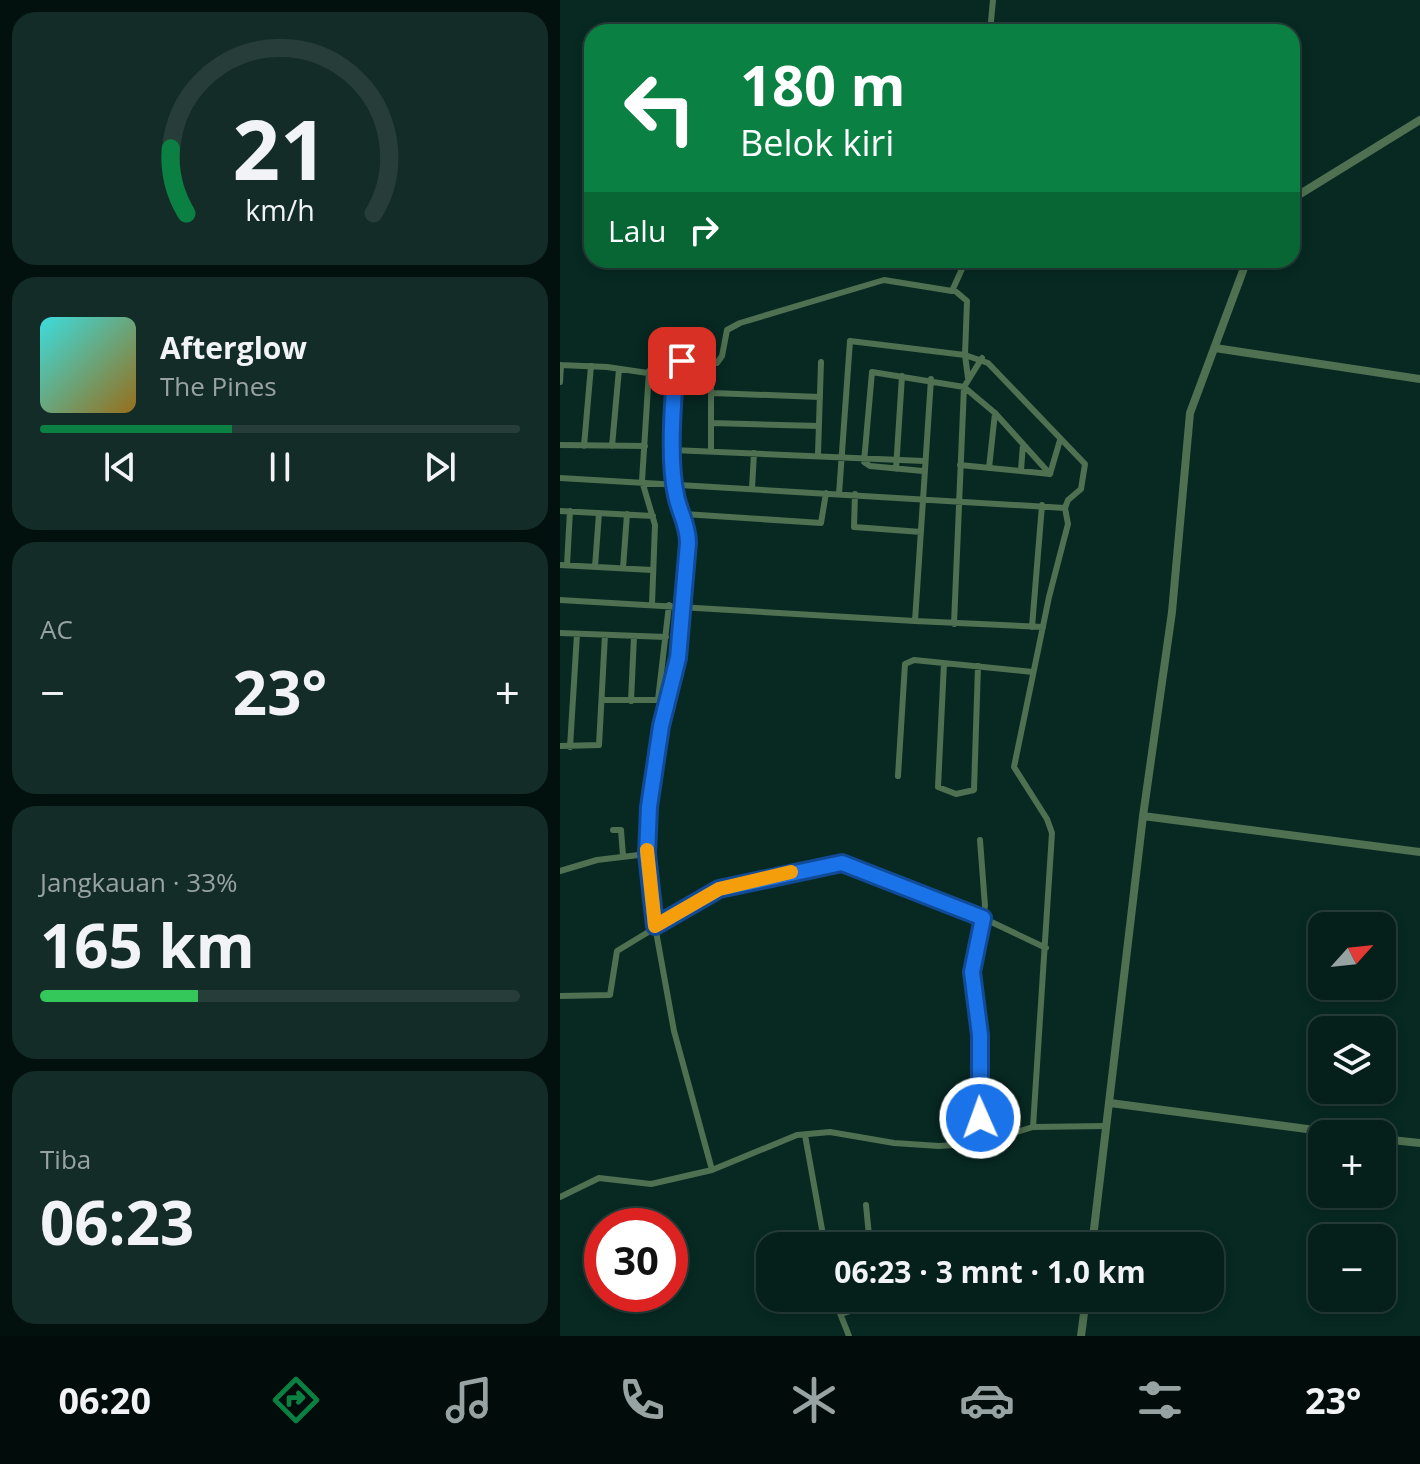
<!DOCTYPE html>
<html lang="id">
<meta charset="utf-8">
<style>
:root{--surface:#051f1a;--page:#132c27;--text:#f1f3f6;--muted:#97a2a2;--line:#263d39;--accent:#0b8043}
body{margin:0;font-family:"Open Sans",sans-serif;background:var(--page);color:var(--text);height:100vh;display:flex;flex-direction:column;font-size:30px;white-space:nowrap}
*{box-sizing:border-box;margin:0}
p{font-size:26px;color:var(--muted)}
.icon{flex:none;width:44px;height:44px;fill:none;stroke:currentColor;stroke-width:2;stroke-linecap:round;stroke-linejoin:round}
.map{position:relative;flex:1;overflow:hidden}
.drawer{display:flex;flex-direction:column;gap:12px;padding:12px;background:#03110e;width:560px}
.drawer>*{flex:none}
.hud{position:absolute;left:24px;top:24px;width:716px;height:244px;border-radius:24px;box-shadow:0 4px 12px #0003,0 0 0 2px var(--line);background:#0b8043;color:#fff;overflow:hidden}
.needle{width:52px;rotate:63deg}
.buttons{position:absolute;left:748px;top:912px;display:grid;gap:16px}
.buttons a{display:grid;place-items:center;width:88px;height:88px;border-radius:16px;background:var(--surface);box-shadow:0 4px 12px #0003,0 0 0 2px var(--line);font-size:40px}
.speed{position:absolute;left:24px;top:1208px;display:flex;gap:16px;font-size:40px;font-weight:700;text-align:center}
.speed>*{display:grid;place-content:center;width:104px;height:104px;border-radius:50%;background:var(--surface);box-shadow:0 4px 12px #0003,0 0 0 2px var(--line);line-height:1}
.speed .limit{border:12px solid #d22;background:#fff;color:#111}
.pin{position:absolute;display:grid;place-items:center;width:68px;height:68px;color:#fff;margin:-34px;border-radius:16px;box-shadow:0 4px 12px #0006}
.me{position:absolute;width:88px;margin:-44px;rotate:358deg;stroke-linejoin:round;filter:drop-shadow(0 0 6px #0008)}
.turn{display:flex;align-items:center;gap:28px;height:168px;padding:0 24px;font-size:36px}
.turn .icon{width:104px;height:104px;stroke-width:2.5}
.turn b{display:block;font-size:56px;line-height:68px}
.then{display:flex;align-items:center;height:76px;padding:0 24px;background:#0003;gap:16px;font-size:30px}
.big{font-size:60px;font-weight:700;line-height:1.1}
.drawer .card{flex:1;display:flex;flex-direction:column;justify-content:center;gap:12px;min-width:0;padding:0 28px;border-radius:24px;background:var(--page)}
.drawer .dial{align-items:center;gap:0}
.dial svg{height:208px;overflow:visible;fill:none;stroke:var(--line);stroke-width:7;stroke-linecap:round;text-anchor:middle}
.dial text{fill:var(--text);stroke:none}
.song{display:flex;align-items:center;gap:24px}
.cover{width:96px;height:96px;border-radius:12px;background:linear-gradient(135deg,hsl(180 70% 55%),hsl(40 70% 35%))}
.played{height:8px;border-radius:4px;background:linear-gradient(90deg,var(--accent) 40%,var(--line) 40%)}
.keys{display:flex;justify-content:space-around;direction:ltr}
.heat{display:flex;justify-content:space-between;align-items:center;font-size:44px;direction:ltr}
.charge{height:12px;border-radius:6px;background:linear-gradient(90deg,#34c759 33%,var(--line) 0)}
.trip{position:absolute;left:196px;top:1232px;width:468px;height:80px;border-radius:24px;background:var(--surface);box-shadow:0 4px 12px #0003,0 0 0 2px var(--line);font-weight:700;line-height:80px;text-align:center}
.dock{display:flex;height:128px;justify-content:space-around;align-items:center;background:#020c0a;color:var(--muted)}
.dock .icon{width:56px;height:56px}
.dock .current{color:var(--accent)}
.dock b{font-size:36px;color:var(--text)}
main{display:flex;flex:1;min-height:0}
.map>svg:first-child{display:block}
</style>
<main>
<section class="drawer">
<div class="card dial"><svg viewBox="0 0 100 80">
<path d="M14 69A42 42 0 1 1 86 69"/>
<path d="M14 69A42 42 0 0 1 8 44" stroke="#0b8043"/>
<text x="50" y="56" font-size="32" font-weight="700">21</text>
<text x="50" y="72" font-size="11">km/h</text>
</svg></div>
<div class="card">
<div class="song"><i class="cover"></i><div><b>Afterglow</b><p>The Pines</p></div></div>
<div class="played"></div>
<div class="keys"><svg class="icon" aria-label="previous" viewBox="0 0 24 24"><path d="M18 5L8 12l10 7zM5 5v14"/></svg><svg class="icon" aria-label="pause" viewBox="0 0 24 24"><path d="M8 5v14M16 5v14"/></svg><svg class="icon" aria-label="next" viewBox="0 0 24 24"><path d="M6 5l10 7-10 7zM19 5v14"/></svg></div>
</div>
<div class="card"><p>AC</p>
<div class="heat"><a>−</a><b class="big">23°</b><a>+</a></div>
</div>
<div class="card"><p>Jangkauan · 33%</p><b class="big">165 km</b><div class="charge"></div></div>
<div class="card"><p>Tiba</p><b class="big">06:23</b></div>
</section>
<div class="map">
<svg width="860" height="1336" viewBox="0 0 860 1336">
<rect width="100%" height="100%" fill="#072922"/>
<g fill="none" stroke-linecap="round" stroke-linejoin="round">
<!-- minor -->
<path stroke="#4f7051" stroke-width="6" d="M430 32 433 0
M0 365 47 367 115 377
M151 365V451
M89 371 82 481 95 525 92 604
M371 379 355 621 483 627
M0 382 1 365
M152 393 260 397
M151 423 259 426
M0 445 85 446
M24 446 31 366
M52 446 59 369
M113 450 364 461
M258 454 261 362
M400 465 490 474 500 440
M429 468 435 413
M336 469 342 376
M461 470 463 444
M363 471 310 466 304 462 312 372 404 387 435 413 490 474
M0 478 505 508
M192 488 194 453
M279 494 290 341 405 355 408 378
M295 494 294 527 361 532
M0 511 93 516
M124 514 261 523 266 493
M0 565 92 570
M7 565 10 511
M35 567 39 513
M63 568 67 514
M0 600 355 621
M394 624 404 387 422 358
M472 627 482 505
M0 633 106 637
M384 663 378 787 396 794 414 790 418 666
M42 700H98L109 605
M71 701 74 636
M0 746 39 745 45 635
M10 747 17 634
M338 776 345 664 354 660 473 672
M53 830H61L63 856
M420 840 425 906 412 972 420 1035 421 1143
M0 871 37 860 87 854
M0 996 50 995 57 951 159 889 282 863 423 918 486 948
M473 1127 546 1126
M245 1135 265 1246
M152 1170 114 1031 95 926 87 854 89 807 101 726 118 658 128 543V528L115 483 116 364 122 361 157 363 162 356 167 330 180 323 324 280 392 291 406 260
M0 1197 39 1178 91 1184 152 1170 237 1135 270 1132 334 1143 379 1146 421 1143 473 1127 492 833 487 819 454 767 489 597 508 524 505 508 508 500 521 489 525 464 428 363 405 355 407 301 394 290
M306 1205 310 1246
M274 1298 289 1336
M281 1314 313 1304 316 1298"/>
<!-- tertiary -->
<path stroke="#4f7051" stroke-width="8" d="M732 199 860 120
M687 260 630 413 612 612 583 816 860 852
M655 348 860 379
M550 1103 785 1134
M822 1139 860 1143
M532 1246 583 816
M521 1336 526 1298"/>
</g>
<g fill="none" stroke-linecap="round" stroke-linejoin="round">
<defs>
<path id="route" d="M122 361 116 364C113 401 108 459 116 495 119 512 128 524 128 543L118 658 101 726 89 807 87 854 95 926 159 889 282 863 423 918 412 972 420 1035V1118"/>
</defs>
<!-- route casing -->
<use href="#route" stroke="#114b97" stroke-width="20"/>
<!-- route -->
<use href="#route" stroke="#1a73e8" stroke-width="14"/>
<!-- slow -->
<path stroke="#f59e0b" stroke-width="14" d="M87 850 95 926 159 889 231 872"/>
</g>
</svg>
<div class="buttons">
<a><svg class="needle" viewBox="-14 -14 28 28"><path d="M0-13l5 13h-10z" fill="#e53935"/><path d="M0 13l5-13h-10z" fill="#97a2a2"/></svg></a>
<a><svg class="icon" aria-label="layers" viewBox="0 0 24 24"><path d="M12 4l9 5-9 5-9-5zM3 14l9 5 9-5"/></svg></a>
<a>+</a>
<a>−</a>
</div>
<div class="speed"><div class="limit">30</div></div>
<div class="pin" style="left:122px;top:361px;background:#d93025"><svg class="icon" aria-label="arrive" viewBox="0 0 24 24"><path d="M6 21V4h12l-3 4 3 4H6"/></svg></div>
<svg class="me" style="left:420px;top:1118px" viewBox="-20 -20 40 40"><circle r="17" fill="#1a73e8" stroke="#fff" stroke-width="3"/><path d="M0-11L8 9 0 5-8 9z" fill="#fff"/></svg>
<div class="trip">06:23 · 3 mnt · 1.0 km</div>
<div class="hud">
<div class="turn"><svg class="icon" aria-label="left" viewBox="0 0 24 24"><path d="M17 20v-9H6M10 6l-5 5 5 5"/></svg><div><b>180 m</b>Belok kiri</div></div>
<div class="then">Lalu<svg class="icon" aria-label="right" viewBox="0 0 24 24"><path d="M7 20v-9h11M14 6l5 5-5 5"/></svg></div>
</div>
</div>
</main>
<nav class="dock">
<b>06:20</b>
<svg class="icon current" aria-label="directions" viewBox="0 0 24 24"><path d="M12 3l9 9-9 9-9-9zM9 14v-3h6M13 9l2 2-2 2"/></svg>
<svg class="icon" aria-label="music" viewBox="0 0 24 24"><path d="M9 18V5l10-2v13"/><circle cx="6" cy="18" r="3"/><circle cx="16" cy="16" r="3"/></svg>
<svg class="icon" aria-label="phone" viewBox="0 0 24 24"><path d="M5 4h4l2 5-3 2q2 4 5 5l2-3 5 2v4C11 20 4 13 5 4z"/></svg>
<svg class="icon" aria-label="climate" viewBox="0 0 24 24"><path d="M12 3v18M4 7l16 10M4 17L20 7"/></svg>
<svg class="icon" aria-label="car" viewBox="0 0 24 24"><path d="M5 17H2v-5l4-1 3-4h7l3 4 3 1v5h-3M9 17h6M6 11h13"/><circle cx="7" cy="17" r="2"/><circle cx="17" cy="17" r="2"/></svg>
<svg class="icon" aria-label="filters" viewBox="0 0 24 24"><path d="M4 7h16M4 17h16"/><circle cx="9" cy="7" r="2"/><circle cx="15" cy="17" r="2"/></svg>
<b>23°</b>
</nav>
